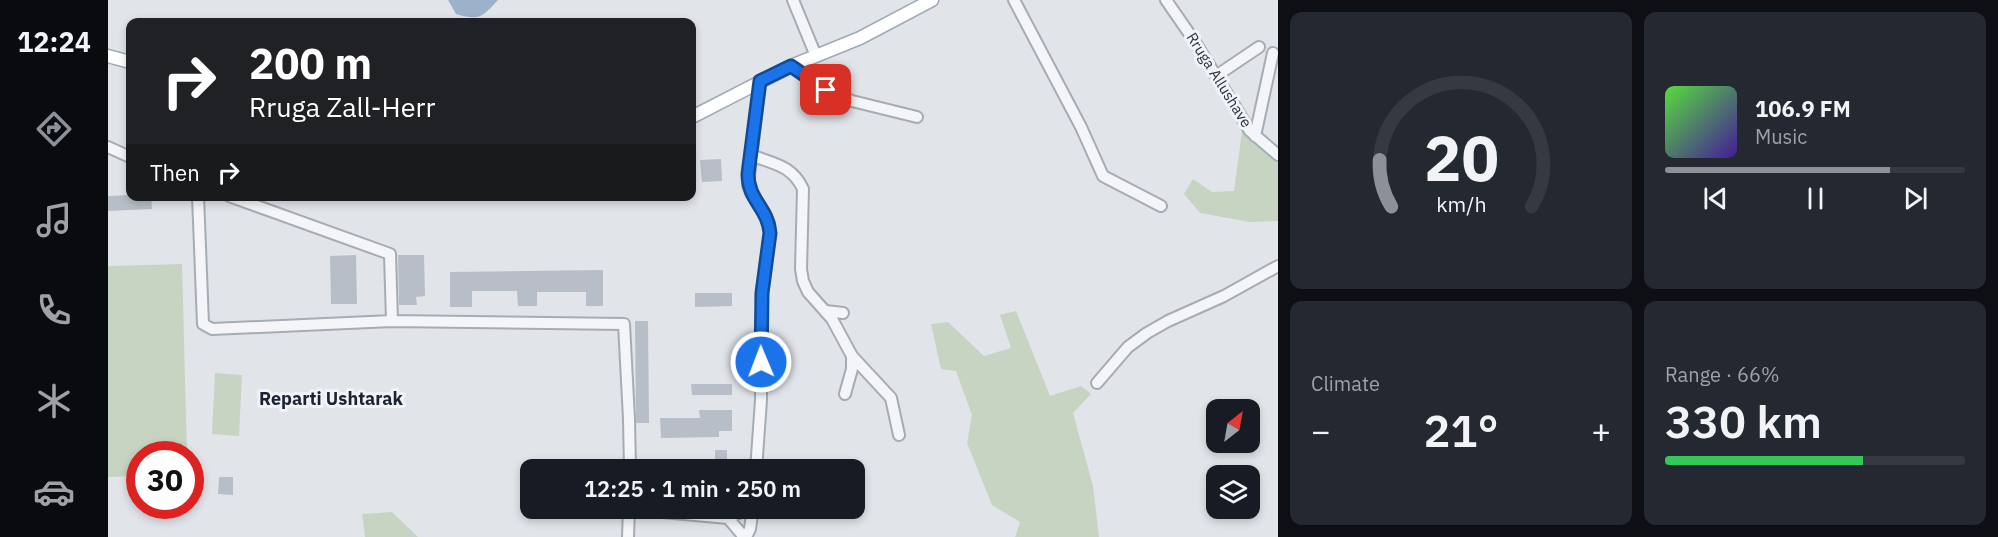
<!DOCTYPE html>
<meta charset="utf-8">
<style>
:root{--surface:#171b24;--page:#242831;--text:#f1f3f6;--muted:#9ea1a6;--line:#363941;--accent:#8c9099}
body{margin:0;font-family:"IBM Plex Sans",sans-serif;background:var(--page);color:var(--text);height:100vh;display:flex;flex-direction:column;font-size:22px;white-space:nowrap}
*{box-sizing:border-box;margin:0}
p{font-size:20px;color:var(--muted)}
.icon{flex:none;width:33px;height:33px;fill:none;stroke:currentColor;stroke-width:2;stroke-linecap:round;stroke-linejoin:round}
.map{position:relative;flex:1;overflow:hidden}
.panel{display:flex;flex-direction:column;gap:12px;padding:12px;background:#0d0f14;width:720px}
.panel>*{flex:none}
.guide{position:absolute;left:18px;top:18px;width:570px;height:183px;border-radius:12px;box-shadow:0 3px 9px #0003;background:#202124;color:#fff;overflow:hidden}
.needle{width:39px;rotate:31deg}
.controls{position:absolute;left:1098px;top:399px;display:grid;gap:12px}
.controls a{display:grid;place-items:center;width:54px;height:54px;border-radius:12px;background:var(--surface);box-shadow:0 3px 9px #0003;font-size:30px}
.speed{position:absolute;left:18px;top:441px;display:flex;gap:12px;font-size:30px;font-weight:700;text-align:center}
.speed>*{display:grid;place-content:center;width:78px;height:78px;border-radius:50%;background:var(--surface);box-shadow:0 3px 9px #0003;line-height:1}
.speed .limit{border:9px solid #d22;background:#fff;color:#111}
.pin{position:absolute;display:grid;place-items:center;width:51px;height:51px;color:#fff;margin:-26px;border-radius:12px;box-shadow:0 3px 9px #0006}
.me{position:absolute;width:66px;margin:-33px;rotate:359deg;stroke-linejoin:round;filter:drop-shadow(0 0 4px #0008)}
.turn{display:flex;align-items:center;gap:21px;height:126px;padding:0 24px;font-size:27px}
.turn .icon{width:78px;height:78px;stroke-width:2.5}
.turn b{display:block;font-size:42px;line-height:51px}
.then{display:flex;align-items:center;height:57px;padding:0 24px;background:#0003;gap:12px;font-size:22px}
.big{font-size:45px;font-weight:600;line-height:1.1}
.panel .tile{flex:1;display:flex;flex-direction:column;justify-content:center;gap:9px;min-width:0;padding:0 21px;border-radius:12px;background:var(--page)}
.panel .dial{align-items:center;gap:0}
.dial svg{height:156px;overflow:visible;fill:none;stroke:var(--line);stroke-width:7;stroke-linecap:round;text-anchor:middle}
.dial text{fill:var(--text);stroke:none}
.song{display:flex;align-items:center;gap:18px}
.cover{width:72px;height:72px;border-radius:9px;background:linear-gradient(135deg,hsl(110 70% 55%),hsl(260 70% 35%))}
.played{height:6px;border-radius:3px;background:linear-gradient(90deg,var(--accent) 75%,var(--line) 75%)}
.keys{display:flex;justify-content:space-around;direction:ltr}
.heat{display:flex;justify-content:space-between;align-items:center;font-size:33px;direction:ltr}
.charge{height:9px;border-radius:4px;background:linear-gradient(90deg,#34c759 66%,var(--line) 0)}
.panel .tiles{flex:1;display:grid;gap:12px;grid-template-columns:repeat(2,1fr)}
.trip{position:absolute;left:412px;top:459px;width:345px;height:60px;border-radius:12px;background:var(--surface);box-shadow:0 3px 9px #0003;font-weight:600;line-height:60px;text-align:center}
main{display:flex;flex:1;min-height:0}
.menu{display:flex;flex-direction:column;width:108px;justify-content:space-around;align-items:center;background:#090b0e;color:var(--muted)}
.menu .icon{width:42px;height:42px}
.menu .current{color:var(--accent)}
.menu b{font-size:27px;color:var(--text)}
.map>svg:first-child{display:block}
</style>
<main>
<nav class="menu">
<b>12:24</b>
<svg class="icon current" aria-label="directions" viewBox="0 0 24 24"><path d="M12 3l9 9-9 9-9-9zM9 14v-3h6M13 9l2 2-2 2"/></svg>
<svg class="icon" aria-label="music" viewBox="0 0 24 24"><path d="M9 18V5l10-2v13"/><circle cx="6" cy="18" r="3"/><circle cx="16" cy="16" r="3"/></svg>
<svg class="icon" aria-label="phone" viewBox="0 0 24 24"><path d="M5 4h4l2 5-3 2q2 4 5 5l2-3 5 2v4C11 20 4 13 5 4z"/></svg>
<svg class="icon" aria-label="climate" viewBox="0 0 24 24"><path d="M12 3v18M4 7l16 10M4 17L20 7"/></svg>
<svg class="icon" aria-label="car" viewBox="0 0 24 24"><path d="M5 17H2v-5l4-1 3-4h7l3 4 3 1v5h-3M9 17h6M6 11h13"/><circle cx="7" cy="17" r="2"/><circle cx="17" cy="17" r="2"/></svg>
</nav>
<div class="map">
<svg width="1170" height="537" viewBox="0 0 1170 537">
<rect width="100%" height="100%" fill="#e1e5ea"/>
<!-- green -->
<path fill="#c7d4c2" d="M1134 131 1170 163V221L1142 222 1092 213 1076 194 1085 179 1104 192 1126 191Z
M74 264 79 454H32L31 476 0 477V266Z
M908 311 942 396 973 386 983 394 965 413 985 486 991 537H907L912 522 884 505 859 443 864 415 848 371 833 369 823 324 840 322 876 356 903 348 892 315Z
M107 373 134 375 131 436 104 434Z
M284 512 310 537H257L254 514Z"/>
<!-- water -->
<path fill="#9cb2ca" d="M340 0H390C374 17 372 21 348 14Z"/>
<!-- building -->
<path fill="#b8bec7" d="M613 159 614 181 594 182 592 160Z
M22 195V196H43L44 209 0 211V196Z
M248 255 249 304H223L222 256Z
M290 255H316L317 296 308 297 309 305H291Z
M495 270V306H478V292H429V306H410L409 291H364V307H342V272Z
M587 293H624V306L587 307Z
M527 321H540L541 423H528Z
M583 384H624V395H584Z
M591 410H624V431H611V437L553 438 552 418H592Z
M607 450H619V470H607Z
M111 477H125V495L110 494Z"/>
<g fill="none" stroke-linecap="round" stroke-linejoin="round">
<defs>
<path id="minor" d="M685 0 708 56
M906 0 973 127 995 176 1053 206
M1058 0 1085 39 1142 131 1170 155
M683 66 718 90 744 101 809 117
M1108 76 1151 47
M1147 136 1165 53
M0 147 22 157
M643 155C665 164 684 165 695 189L693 269 695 281 700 292 724 319 744 356 783 398 791 435
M90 196 95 324 104 329 284 321
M121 196 282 254 284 321 516 324 521 419 522 470
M718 311 735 313
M989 383 1020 347 1039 333 1060 321 1116 296 1170 266
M737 394 744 369V356
M648 470 653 400 654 293 662 233 661 223 657 214 643 193 640 185 652 81
M521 509 620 518 642 508
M620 518 636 537
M520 537 521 508
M638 537 642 529 645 508"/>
<path id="major" d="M0 56 22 62
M584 117 683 66 752 38 824 0"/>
</defs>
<!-- minor casing -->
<use href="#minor" stroke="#a6acb4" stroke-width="14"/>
<!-- major casing -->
<use href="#major" stroke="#a1a9b6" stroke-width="15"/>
<!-- minor -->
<use href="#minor" stroke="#f4f5f8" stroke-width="10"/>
<!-- major -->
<use href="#major" stroke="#fff" stroke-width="12"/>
</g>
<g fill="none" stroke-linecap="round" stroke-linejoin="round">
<defs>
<path id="route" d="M653 362 654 293 662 233C660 208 640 200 640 174L652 81 683 66 718 90"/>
</defs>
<!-- route casing -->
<use href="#route" stroke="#114b97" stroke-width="15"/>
<!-- route -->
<use href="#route" stroke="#1a73e8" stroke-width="10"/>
</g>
<g text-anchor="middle" stroke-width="6" stroke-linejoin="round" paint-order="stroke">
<!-- street labels -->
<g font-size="15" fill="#293242" stroke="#f1f3f7">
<text transform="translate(1111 80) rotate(58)" y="5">Rruga Allushave</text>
</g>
<!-- quarter labels -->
<g font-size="18" font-weight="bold" fill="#1c2333" stroke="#f1f3f7">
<text x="223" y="405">Reparti Ushtarak</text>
</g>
</g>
</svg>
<div class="controls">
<a><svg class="needle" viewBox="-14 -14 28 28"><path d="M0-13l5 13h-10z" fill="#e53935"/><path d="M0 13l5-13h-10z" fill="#9ea1a6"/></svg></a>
<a><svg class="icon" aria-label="layers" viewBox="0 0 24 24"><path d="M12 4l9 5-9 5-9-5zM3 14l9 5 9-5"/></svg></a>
</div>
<div class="speed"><div class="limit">30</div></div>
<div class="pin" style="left:718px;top:90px;background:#d93025"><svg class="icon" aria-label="arrive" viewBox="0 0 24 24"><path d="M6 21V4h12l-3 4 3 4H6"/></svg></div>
<svg class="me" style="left:653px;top:362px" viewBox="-20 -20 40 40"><circle r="17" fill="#1a73e8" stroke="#fff" stroke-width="3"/><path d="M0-11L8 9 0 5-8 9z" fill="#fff"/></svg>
<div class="trip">12:25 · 1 min · 250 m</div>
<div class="guide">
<div class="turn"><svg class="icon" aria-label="right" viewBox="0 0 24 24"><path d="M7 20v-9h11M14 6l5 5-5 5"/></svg><div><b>200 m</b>Rruga Zall-Herr</div></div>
<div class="then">Then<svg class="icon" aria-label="right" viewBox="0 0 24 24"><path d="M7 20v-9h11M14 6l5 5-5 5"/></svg></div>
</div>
</div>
<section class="panel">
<div class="tiles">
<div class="tile dial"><svg viewBox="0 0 100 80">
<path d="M14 69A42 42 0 1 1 86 69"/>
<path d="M14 69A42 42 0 0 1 8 45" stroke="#8c9099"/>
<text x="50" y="56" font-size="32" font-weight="700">20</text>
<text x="50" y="72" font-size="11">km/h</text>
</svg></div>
<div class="tile">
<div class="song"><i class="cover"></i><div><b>106.9 FM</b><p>Music</p></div></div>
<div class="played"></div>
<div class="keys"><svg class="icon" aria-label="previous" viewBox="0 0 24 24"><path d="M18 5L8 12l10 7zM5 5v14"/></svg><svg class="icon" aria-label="pause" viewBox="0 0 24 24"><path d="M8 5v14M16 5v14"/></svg><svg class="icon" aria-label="next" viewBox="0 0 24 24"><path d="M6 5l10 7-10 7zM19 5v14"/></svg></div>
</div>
<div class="tile"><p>Climate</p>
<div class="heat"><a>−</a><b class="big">21°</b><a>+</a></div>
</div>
<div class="tile"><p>Range · 66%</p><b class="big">330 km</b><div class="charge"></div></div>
</div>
</section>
</main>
